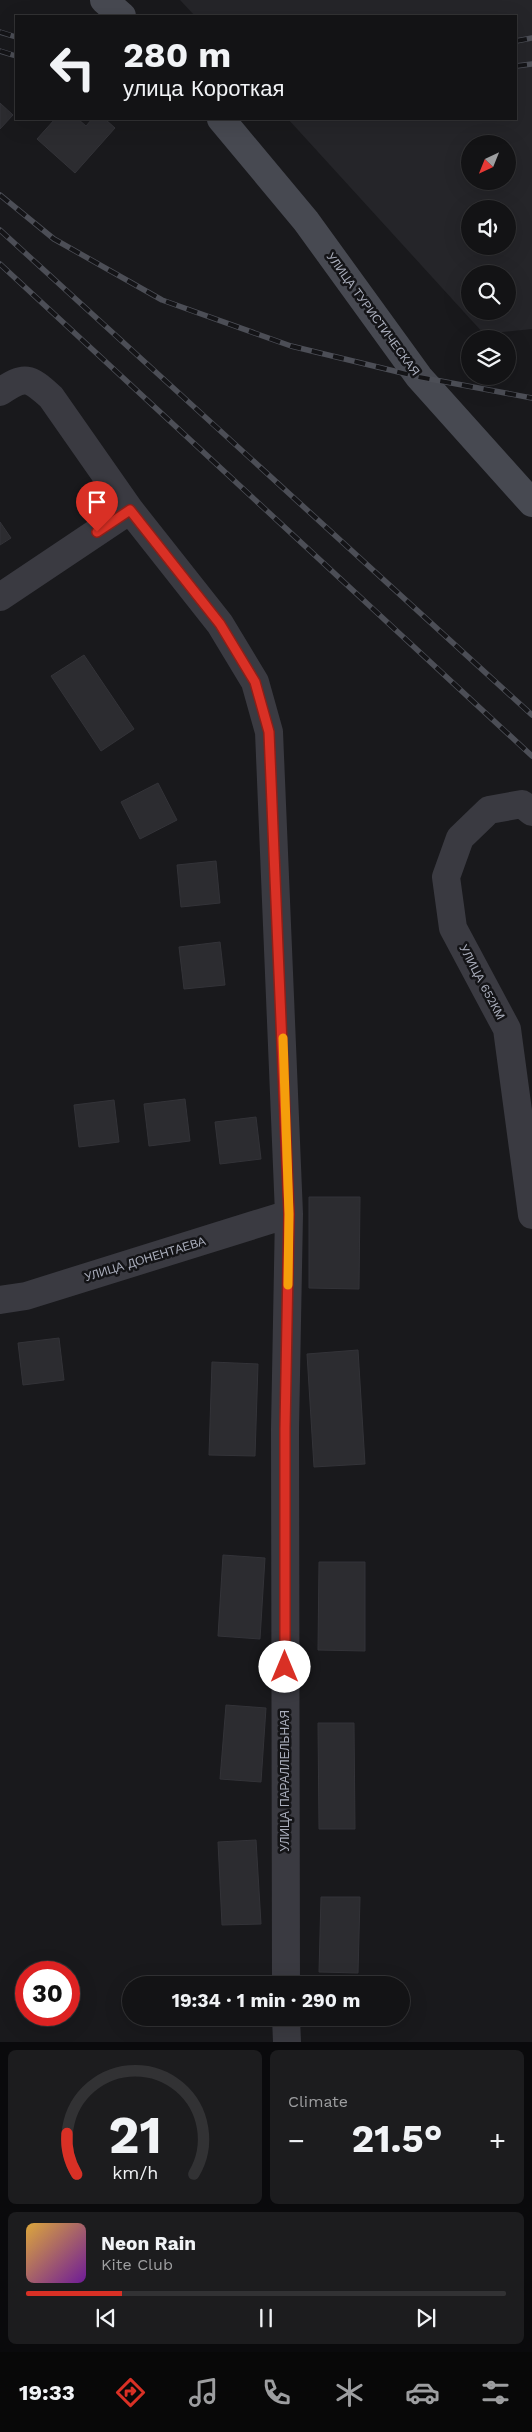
<!DOCTYPE html>
<meta charset="utf-8">
<style>
:root{--surface:#131315;--page:#1c1c1e;--text:#f1f3f6;--muted:#9d9ea0;--line:#323234;--accent:#d93025}
body{margin:0;font-family:"Work Sans",sans-serif;background:var(--page);color:var(--text);height:100vh;display:flex;flex-direction:column;font-size:19px;white-space:nowrap}
*{box-sizing:border-box;margin:0}
p{font-size:16px;color:var(--muted)}
.icon{flex:none;width:28px;height:28px;fill:none;stroke:currentColor;stroke-width:2;stroke-linecap:round;stroke-linejoin:round}
.map{position:relative;height:2042px;overflow:hidden}
.drawer{display:flex;flex-direction:column;gap:8px;padding:8px;background:#0a0a0c;flex:1}
.drawer>*{flex:none}
.banner{position:absolute;left:15px;top:15px;width:502px;height:105px;border-radius:0px;box-shadow:0 5px 20px #0002,0 0 0 1px var(--line);background:#131315;color:var(--text);overflow:hidden}
.needle{width:32px;rotate:223deg}
.controls{position:absolute;left:461px;top:135px;display:grid;gap:10px}
.controls a{display:grid;place-items:center;width:55px;height:55px;border-radius:50%;background:var(--surface);box-shadow:0 5px 20px #0002,0 0 0 1px var(--line);font-size:25px}
.speed{position:absolute;left:15px;top:1961px;display:flex;gap:10px;font-size:25px;font-weight:700;text-align:center}
.speed>*{display:grid;place-content:center;width:65px;height:65px;border-radius:50%;background:var(--surface);box-shadow:0 5px 20px #0002,0 0 0 1px var(--line);line-height:1}
.speed .limit{border:8px solid #d22;background:#fff;color:#111}
.pin{position:absolute;display:grid;place-items:center;width:42px;height:42px;color:#fff;margin:-51px -21px;border-radius:50% 50% 50% 0;rotate:-45deg;box-shadow:0 0 5px #0007}
.pin .icon{rotate:45deg}
.me{position:absolute;width:55px;margin:-28px;rotate:0deg;stroke-linejoin:round;filter:drop-shadow(0 0 4px #0008)}
.turn{display:flex;align-items:center;gap:18px;height:105px;padding:0 25px;font-size:22px}
.turn .icon{width:65px;height:65px;stroke-width:2.5}
.turn b{display:block;font-size:35px;line-height:42px}
.big{font-size:38px;font-weight:700;line-height:1.1}
.drawer .tile{flex:1;display:flex;flex-direction:column;justify-content:center;gap:8px;min-width:0;padding:0 18px;border-radius:8px;background:var(--page)}
.drawer .dial{align-items:center;gap:0}
.dial svg{height:130px;overflow:visible;fill:none;stroke:var(--line);stroke-width:7;stroke-linecap:round;text-anchor:middle}
.dial text{fill:var(--text);stroke:none}
.song{display:flex;align-items:center;gap:15px}
.cover{width:60px;height:60px;border-radius:8px;background:linear-gradient(135deg,hsl(40 70% 55%),hsl(280 70% 35%))}
.played{height:5px;border-radius:2px;background:linear-gradient(90deg,var(--accent) 20%,var(--line) 20%)}
.keys{display:flex;justify-content:space-around;direction:ltr}
.heat{display:flex;justify-content:space-between;align-items:center;font-size:28px;direction:ltr}
.drawer .tiles{flex:1;display:grid;gap:8px;grid-template-columns:1fr 1fr}
.tile:last-child{grid-column:span 2}
.trip{position:absolute;left:122px;top:1976px;width:288px;height:50px;border-radius:25px;background:var(--surface);box-shadow:0 5px 20px #0002,0 0 0 1px var(--line);font-weight:700;line-height:50px;text-align:center}
.tabs{display:flex;height:80px;justify-content:space-around;align-items:center;background:#080808;color:var(--muted)}
.tabs .icon{width:35px;height:35px}
.tabs .current{color:var(--accent)}
.tabs b{font-size:22px;color:var(--text)}
.map>svg:first-child{display:block}
</style>
<div class="map">
<svg width="532" height="2042" viewBox="0 0 532 2042">
<rect width="100%" height="100%" fill="#19191c"/>
<!-- built -->
<path fill="#252529" fill-rule="evenodd" d="M180 0H532V329L484 334 288 119H516V16H195ZM470 144H508V181H470ZM470 209H508V246H470ZM470 274H508V311H470Z"/>
<!-- building -->
<path fill="#2c2c30" stroke="#333338" d="M0 103 13 115 0 129Z
M55 119H78L86 126 92 119H105L115 128 75 173 37 139Z
M0 522 11 538 0 545Z
M84 655 134 729 101 751 51 676Z
M158 783 177 820 140 839 121 802Z
M216 861 220 903 181 907 177 865Z
M220 942 225 985 184 989 179 947Z
M185 1099 190 1141 149 1146 144 1104Z
M114 1100 119 1142 79 1147 74 1105Z
M256 1117 261 1159 220 1164 215 1122Z
M309 1197H360L359 1289 309 1288Z
M59 1338 64 1380 23 1385 18 1343Z
M358 1350 365 1464 314 1467 307 1354Z
M212 1362 258 1364 255 1456 209 1455Z
M223 1555 265 1558 260 1639 218 1636Z
M319 1562H365V1651L318 1650Z
M226 1705 266 1708 261 1782 220 1779Z
M318 1723H354L355 1829H319Z
M256 1840 261 1924 222 1925 218 1842Z
M321 1897H360L358 1973 319 1972Z"/>
<g fill="none" stroke-linecap="round" stroke-linejoin="round">
<!-- street -->
<path stroke="#3a3a41" stroke-width="28" d="M0 392C25 375 29 377 51 397L130 510 0 597
M130 510 220 624 255 682 269 732 289 1214 285 1429 286 1985
M532 812 522 804 489 810 460 838 446 877 453 928 507 1029 532 1215
M0 1300 26 1296 289 1214
M286 2018 287 2042"/>
<!-- secondary -->
<path stroke="#474951" stroke-width="28" d="M104 0 122 16
M221 119 306 221 419 377 532 503"/>
<defs>
<path id="rail" d="M0 32 16 37
M516 41 532 38
M0 51 16 56
M516 66 532 64
M0 195 54 239 162 300 291 346 419 377 532 398
M0 230 532 715
M0 264 532 756"/>
</defs>
<!-- rail casing -->
<use href="#rail" stroke="#4c4e56" stroke-width="5.5"/>
<!-- rail -->
<use href="#rail" stroke="#141417" stroke-width="4" stroke-dasharray="11" stroke-linecap="butt"/>
</g>
<g fill="none" stroke-linecap="round" stroke-linejoin="round">
<defs>
<path id="route" d="M97 532 130 510 220 624 255 682 269 732 289 1214 285 1429V1667"/>
</defs>
<!-- route casing -->
<use href="#route" stroke="#8d1f18" stroke-width="12"/>
<!-- route -->
<use href="#route" stroke="#d93025" stroke-width="9"/>
<!-- slow -->
<path stroke="#f59e0b" stroke-width="9" d="M283 1038 289 1214 288 1285"/>
</g>
<g text-anchor="middle" stroke-width="5" stroke-linejoin="round" paint-order="stroke">
<!-- street labels -->
<g font-size="12" fill="#aaaebc" stroke="#141417">
<text transform="translate(373 314) rotate(54)" y="4">УЛИЦА ТУРИСТИЧЕСКАЯ</text>
<text transform="translate(482 982) rotate(62)" y="4">УЛИЦА 652КМ</text>
<text transform="translate(145 1259) rotate(-17)" y="4">УЛИЦА ДОНЕНТАЕВА</text>
<text transform="translate(285 1781) rotate(-90)" y="4">УЛИЦА ПАРАЛЛЕЛЬНАЯ</text>
</g>
</g>
</svg>
<div class="controls">
<a><svg class="needle" viewBox="-14 -14 28 28"><path d="M0-13l5 13h-10z" fill="#e53935"/><path d="M0 13l5-13h-10z" fill="#9d9ea0"/></svg></a>
<a><svg class="icon" aria-label="sound" viewBox="0 0 24 24"><path d="M4 9h4l5-4v14l-5-4H4zM17 9q2 3 0 6"/></svg></a>
<a><svg class="icon" aria-label="search" viewBox="0 0 24 24"><circle cx="10" cy="10" r="6"/><path d="M15 15l6 6"/></svg></a>
<a><svg class="icon" aria-label="layers" viewBox="0 0 24 24"><path d="M12 4l9 5-9 5-9-5zM3 14l9 5 9-5"/></svg></a>
</div>
<div class="speed"><div class="limit">30</div></div>
<div class="pin" style="left:97px;top:532px;background:#d93025"><svg class="icon" aria-label="arrive" viewBox="0 0 24 24"><path d="M6 21V4h12l-3 4 3 4H6"/></svg></div>
<svg class="me" style="left:285px;top:1667px" viewBox="-20 -20 40 40"><circle r="19" fill="#fff"/><path d="M0-13L10 11 0 6-10 11z" fill="#d93025"/></svg>
<div class="trip">19:34 · 1 min · 290 m</div>
<div class="banner">
<div class="turn"><svg class="icon" aria-label="left" viewBox="0 0 24 24"><path d="M17 20v-9H6M10 6l-5 5 5 5"/></svg><div><b>280 m</b>улица Короткая</div></div>
</div>
</div>
<section class="drawer">
<div class="tiles">
<div class="tile dial"><svg viewBox="0 0 100 80">
<path d="M14 69A42 42 0 1 1 86 69"/>
<path d="M14 69A42 42 0 0 1 8 44" stroke="#d93025"/>
<text x="50" y="56" font-size="32" font-weight="700">21</text>
<text x="50" y="72" font-size="11">km/h</text>
</svg></div>
<div class="tile"><p>Climate</p>
<div class="heat"><a>−</a><b class="big">21.5°</b><a>+</a></div>
</div>
<div class="tile">
<div class="song"><i class="cover"></i><div><b>Neon Rain</b><p>Kite Club</p></div></div>
<div class="played"></div>
<div class="keys"><svg class="icon" aria-label="previous" viewBox="0 0 24 24"><path d="M18 5L8 12l10 7zM5 5v14"/></svg><svg class="icon" aria-label="pause" viewBox="0 0 24 24"><path d="M8 5v14M16 5v14"/></svg><svg class="icon" aria-label="next" viewBox="0 0 24 24"><path d="M6 5l10 7-10 7zM19 5v14"/></svg></div>
</div>
</div>
</section>
<nav class="tabs">
<b>19:33</b>
<svg class="icon current" aria-label="directions" viewBox="0 0 24 24"><path d="M12 3l9 9-9 9-9-9zM9 14v-3h6M13 9l2 2-2 2"/></svg>
<svg class="icon" aria-label="music" viewBox="0 0 24 24"><path d="M9 18V5l10-2v13"/><circle cx="6" cy="18" r="3"/><circle cx="16" cy="16" r="3"/></svg>
<svg class="icon" aria-label="phone" viewBox="0 0 24 24"><path d="M5 4h4l2 5-3 2q2 4 5 5l2-3 5 2v4C11 20 4 13 5 4z"/></svg>
<svg class="icon" aria-label="climate" viewBox="0 0 24 24"><path d="M12 3v18M4 7l16 10M4 17L20 7"/></svg>
<svg class="icon" aria-label="car" viewBox="0 0 24 24"><path d="M5 17H2v-5l4-1 3-4h7l3 4 3 1v5h-3M9 17h6M6 11h13"/><circle cx="7" cy="17" r="2"/><circle cx="17" cy="17" r="2"/></svg>
<svg class="icon" aria-label="filters" viewBox="0 0 24 24"><path d="M4 7h16M4 17h16"/><circle cx="9" cy="7" r="2"/><circle cx="15" cy="17" r="2"/></svg>
</nav>
